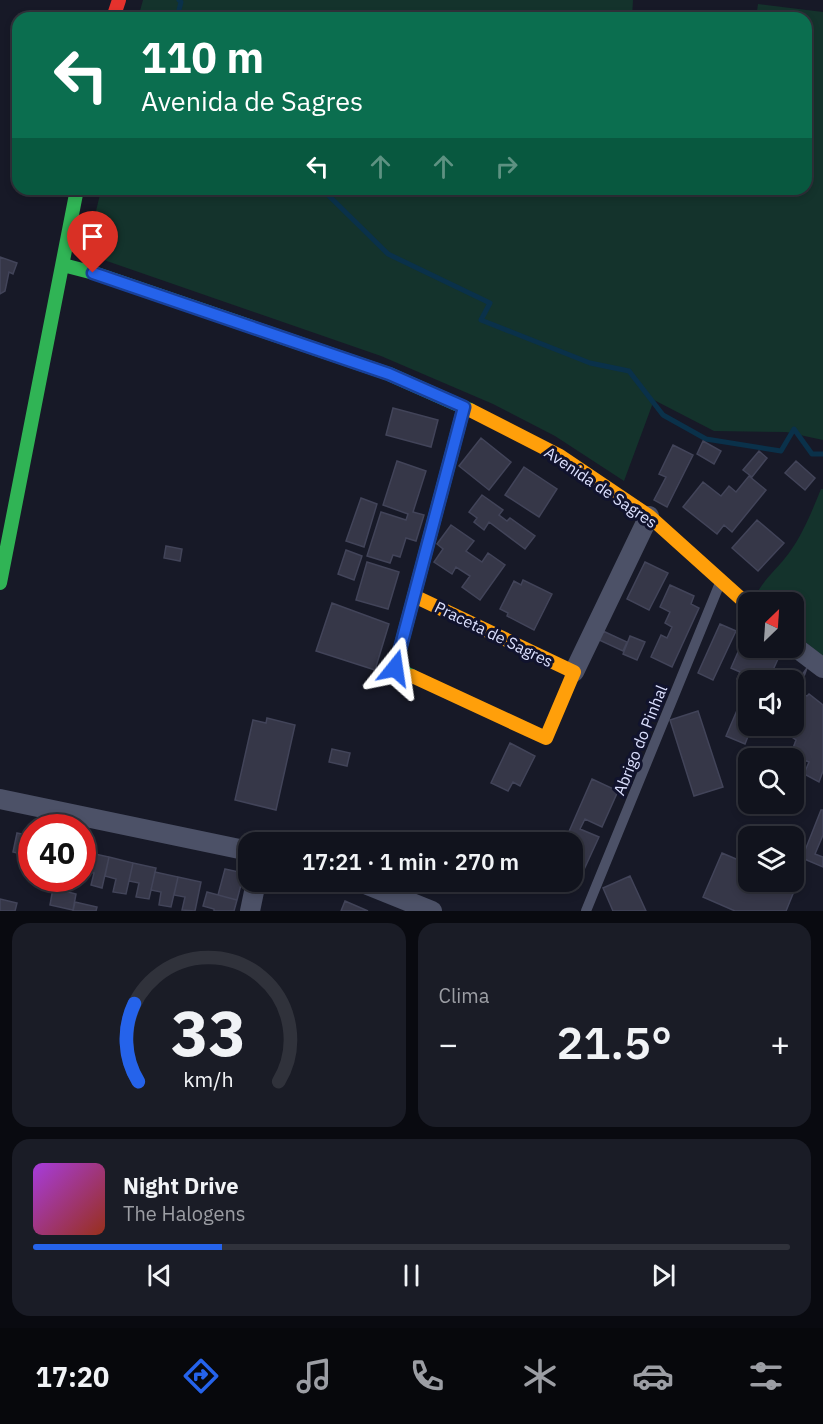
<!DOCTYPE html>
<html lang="pt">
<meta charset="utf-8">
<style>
:root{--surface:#11131d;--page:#1a1c26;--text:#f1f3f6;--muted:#9c9ea4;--line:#30323b;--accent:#2563eb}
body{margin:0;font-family:"IBM Plex Sans",sans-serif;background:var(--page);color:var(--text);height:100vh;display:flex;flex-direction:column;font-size:22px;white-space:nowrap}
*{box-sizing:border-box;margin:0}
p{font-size:20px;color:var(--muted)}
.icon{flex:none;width:33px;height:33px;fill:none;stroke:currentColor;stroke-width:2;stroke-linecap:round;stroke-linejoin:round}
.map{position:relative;height:911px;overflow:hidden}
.panel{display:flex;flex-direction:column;gap:12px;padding:12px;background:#090a10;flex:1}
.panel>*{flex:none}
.guide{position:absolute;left:12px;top:12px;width:800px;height:183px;border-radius:18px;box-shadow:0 3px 9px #0003,0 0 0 2px var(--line);background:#0b6e4f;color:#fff;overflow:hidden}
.needle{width:39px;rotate:25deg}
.tools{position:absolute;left:738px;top:592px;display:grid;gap:12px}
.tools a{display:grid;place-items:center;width:66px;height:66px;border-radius:12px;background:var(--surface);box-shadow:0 3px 9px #0003,0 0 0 2px var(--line);font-size:30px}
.speed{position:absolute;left:18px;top:814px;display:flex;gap:12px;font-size:30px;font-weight:700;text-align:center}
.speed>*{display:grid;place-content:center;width:78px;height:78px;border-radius:50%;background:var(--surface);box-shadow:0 3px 9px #0003,0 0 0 2px var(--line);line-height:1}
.speed .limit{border:9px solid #d22;background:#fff;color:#111}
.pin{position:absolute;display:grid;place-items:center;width:51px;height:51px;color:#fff;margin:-62px -26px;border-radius:50% 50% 50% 0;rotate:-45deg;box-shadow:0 0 6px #0007}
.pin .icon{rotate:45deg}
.me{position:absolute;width:66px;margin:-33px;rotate:15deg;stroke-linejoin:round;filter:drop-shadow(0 0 4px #0008)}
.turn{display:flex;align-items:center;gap:21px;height:126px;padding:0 30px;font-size:27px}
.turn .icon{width:78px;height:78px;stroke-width:2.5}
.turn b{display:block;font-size:42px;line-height:51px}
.lanes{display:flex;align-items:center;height:57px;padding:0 30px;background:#0003;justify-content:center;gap:30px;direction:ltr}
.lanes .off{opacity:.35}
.big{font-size:45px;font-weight:600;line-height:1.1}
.panel .widget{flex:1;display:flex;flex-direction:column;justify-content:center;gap:9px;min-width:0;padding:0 21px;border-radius:18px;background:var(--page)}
.panel .dial{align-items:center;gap:0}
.dial svg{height:156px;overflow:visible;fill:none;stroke:var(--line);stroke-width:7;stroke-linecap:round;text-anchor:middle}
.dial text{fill:var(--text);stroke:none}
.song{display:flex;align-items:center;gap:18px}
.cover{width:72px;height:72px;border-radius:9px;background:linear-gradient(135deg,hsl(280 70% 55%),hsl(10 70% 35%))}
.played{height:6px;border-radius:3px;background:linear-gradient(90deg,var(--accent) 25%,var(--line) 25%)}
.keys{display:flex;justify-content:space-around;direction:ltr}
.heat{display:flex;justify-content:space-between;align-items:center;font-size:33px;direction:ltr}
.panel .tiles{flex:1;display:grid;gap:12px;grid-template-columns:1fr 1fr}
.widget:last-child{grid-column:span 2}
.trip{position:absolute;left:238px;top:832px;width:345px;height:60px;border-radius:18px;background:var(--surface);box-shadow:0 3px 9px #0003,0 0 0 2px var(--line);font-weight:600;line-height:60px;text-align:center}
.dock{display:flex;height:96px;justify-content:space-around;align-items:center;background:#07080c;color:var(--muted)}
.dock .icon{width:42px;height:42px}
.dock .selected{color:var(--accent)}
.dock b{font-size:27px;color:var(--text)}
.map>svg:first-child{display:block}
</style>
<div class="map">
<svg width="823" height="911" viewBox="0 0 823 911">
<rect width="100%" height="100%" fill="#171927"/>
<!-- green -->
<path fill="#14332c" d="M143 0H633L632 18H138Z
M758 4 823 12V440L786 432 714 431 654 400 624 481 555 436 493 404 381 356 101 259C85 238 97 212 101 189H806V18H756Z
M821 489H823V656L794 633V603H760L756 595C764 579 778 568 789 553 803 534 812 511 821 489Z"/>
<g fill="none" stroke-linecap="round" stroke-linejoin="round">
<!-- stream -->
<path stroke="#0a314a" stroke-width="5" d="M177 18 181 2 179 0
M322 189 388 254 490 303 481 320 590 363 629 371 663 415 706 439 781 451 794 429 812 454H823"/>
</g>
<!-- building -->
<path fill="#363748" stroke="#424459" stroke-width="1.5" d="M0 257 17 263 13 274 9 272 5 291 0 294Z
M393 408 438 420 431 447 386 435Z
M481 438 511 462 489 490 459 466Z
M703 441 721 451 714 464 697 454Z
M673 445 693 455 667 507 654 500 666 477 659 474Z
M759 451 767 458 752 477 743 470Z
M397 461 426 471 413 512 424 515 416 541 406 538 400 557 393 555 390 563 367 556 381 512 406 520 408 514 383 505Z
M796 461 815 478 805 490 785 473Z
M524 467 557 489 539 517 505 495Z
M749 476 766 490 732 532 724 525 717 534 683 507 703 482 721 496 729 486 736 492Z
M482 495 503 510 499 515 507 521 510 518 535 536 525 549 489 522 484 530 474 522 477 518 469 512Z
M361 498 377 504 364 547 346 541Z
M757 520 784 543 758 571 732 548Z
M451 525 474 541 466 551 482 562 488 553 505 565 480 600 462 587 470 576 456 567 452 574 434 562 443 549 437 544Z
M166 546 182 549 180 561 164 558Z
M346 550 362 556 354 580 338 574Z
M367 562 399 572 388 609 356 600Z
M645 562 668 573 649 610 627 599Z
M523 580 552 594 534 630 507 616 508 613 500 609 514 581 521 585Z
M670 585 694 596 691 604 699 608 672 667 651 657 661 635 667 638 672 627 665 623 670 612 660 607Z
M332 603 389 624 375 670 316 651Z
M720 624 736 631 713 680 698 673Z
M603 631 627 642 623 651 599 640Z
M630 636 645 642 637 660 623 654Z
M742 643 748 646V648H753L778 659 768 681H748V684L737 679 740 672 731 668Z
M807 668 798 693 807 696 809 694 823 705V771L819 782 804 774 809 762 791 755 796 759 794 762V759H789L796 740 776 726H794V686Z
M747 687 748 688V726H752L745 744 726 736Z
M698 711 723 787 694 796 670 720Z
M267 718 295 725 276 810 235 800 253 720 266 723Z
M510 743 535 756 520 786 513 782 508 791 491 783Z
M332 749 350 753 347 766 329 762Z
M592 779 618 791 602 827 585 819 580 829 599 837 581 876 573 873V843H564Z
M821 810H823V835L815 854 823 857V867L802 858Z
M17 833 32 836V869L22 867 25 855 13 852Z
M86 852 109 857 102 888 91 885 94 873 82 871Z
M722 853 748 864V882H779L784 884 785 882H791L797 884 786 911H735L703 897Z
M109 857 133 863 126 894 113 892 116 879 105 876Z
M133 863 156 868 149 899 136 897 139 883 129 881Z
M225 869 239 872 238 876 243 877 237 900 218 895Z
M155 872 178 877 171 907 159 905 161 892 151 890Z
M630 876 646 911H613L603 888Z
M178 877 201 882 195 911 182 910 185 897 174 895Z
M53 888 76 894 73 910 50 905Z
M207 892 237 900 234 911H214V909L203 906Z
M0 899 17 903 15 911H0Z
M345 901 368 911H341Z
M75 902 97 907 96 911H73Z"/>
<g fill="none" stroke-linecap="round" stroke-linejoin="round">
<!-- lane -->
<path stroke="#4c5167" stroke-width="10" d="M586 911 720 583"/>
<!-- street -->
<path stroke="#4c5167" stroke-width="20" d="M794 646 823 668
M574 672 649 516
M0 799 249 851
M360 882 432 911
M250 911 256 882"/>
<!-- fast -->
<path stroke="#30b455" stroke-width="14" d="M63 265 94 273 389 374 470 410
M0 583 77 189
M412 676 395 668 464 407"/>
<!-- slow -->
<path stroke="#ff9f0a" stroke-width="14" d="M470 410 560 456 649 516 748 605
M412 676 546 738 574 672 414 596"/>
<!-- jam -->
<path stroke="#e5322d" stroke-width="14" d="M113 18 119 0"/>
</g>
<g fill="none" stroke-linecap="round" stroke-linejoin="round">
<defs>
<path id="route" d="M93 273 389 374 464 407 395 668"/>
</defs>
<!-- route casing -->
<use href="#route" stroke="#184099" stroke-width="15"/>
<!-- route -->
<use href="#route" stroke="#2563eb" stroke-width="10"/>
</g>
<g text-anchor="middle" stroke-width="6" stroke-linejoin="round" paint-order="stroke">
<!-- street labels -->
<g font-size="16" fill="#dde1ff" stroke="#11132d">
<text transform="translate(601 487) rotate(34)" y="6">Avenida de Sagres</text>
<text transform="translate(494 634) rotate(26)" y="6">Praceta de Sagres</text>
<text transform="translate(640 740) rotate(-68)" y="6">Abrigo do Pinhal</text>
</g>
</g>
</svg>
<div class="tools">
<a><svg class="needle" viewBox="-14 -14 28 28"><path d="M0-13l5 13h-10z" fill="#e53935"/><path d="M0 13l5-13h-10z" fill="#9c9ea4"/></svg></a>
<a><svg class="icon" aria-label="sound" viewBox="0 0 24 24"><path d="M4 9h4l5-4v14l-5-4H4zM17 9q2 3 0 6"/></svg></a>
<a><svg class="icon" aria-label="search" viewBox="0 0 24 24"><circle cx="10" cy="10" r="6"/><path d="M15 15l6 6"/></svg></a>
<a><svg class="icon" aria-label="layers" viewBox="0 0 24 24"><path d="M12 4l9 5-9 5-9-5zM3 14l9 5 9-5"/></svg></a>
</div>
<div class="speed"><div class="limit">40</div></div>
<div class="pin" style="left:93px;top:273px;background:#d93025"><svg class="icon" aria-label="arrive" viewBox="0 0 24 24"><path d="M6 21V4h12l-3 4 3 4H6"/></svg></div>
<svg class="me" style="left:395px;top:668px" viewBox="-20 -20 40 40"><path d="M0-17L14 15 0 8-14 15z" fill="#2563eb" stroke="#fff" stroke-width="4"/></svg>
<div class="trip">17:21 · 1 min · 270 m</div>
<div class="guide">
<div class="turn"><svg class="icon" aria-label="left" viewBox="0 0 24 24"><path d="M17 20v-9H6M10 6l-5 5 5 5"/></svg><div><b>110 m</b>Avenida de Sagres</div></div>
<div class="lanes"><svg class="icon" aria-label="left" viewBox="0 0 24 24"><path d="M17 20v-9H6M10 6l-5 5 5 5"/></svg><svg class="icon off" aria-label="ahead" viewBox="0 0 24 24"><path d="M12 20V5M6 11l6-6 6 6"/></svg><svg class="icon off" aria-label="ahead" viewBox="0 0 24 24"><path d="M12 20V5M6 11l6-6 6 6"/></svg><svg class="icon off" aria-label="right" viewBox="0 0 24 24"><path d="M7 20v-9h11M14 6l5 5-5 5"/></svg></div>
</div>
</div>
<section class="panel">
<div class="tiles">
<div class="widget dial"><svg viewBox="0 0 100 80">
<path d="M14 69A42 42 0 1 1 86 69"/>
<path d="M14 69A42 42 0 0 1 12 29" stroke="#2563eb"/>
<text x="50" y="56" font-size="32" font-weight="700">33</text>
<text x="50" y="72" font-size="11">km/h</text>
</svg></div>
<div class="widget"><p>Clima</p>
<div class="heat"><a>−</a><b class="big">21.5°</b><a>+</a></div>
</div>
<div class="widget">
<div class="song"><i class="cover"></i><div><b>Night Drive</b><p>The Halogens</p></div></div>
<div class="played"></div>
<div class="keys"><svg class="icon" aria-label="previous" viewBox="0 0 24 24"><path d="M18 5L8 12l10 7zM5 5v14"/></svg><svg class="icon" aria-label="pause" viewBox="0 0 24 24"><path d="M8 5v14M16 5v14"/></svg><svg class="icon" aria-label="next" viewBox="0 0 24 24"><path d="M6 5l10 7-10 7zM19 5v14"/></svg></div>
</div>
</div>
</section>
<nav class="dock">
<b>17:20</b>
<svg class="icon selected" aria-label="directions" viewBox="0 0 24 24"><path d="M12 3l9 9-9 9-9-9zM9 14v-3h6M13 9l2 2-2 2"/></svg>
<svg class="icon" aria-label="music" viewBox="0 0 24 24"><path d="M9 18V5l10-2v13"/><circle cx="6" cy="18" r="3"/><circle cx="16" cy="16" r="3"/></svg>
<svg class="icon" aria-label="phone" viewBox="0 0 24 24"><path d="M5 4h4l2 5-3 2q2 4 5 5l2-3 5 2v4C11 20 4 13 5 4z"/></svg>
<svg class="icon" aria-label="climate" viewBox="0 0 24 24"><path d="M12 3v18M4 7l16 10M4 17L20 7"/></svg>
<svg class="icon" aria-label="car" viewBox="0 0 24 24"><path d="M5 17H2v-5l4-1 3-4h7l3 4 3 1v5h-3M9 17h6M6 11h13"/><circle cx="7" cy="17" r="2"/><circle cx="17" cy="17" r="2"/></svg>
<svg class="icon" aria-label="filters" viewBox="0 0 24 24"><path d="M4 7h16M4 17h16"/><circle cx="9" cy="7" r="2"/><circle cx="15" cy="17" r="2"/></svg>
</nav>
